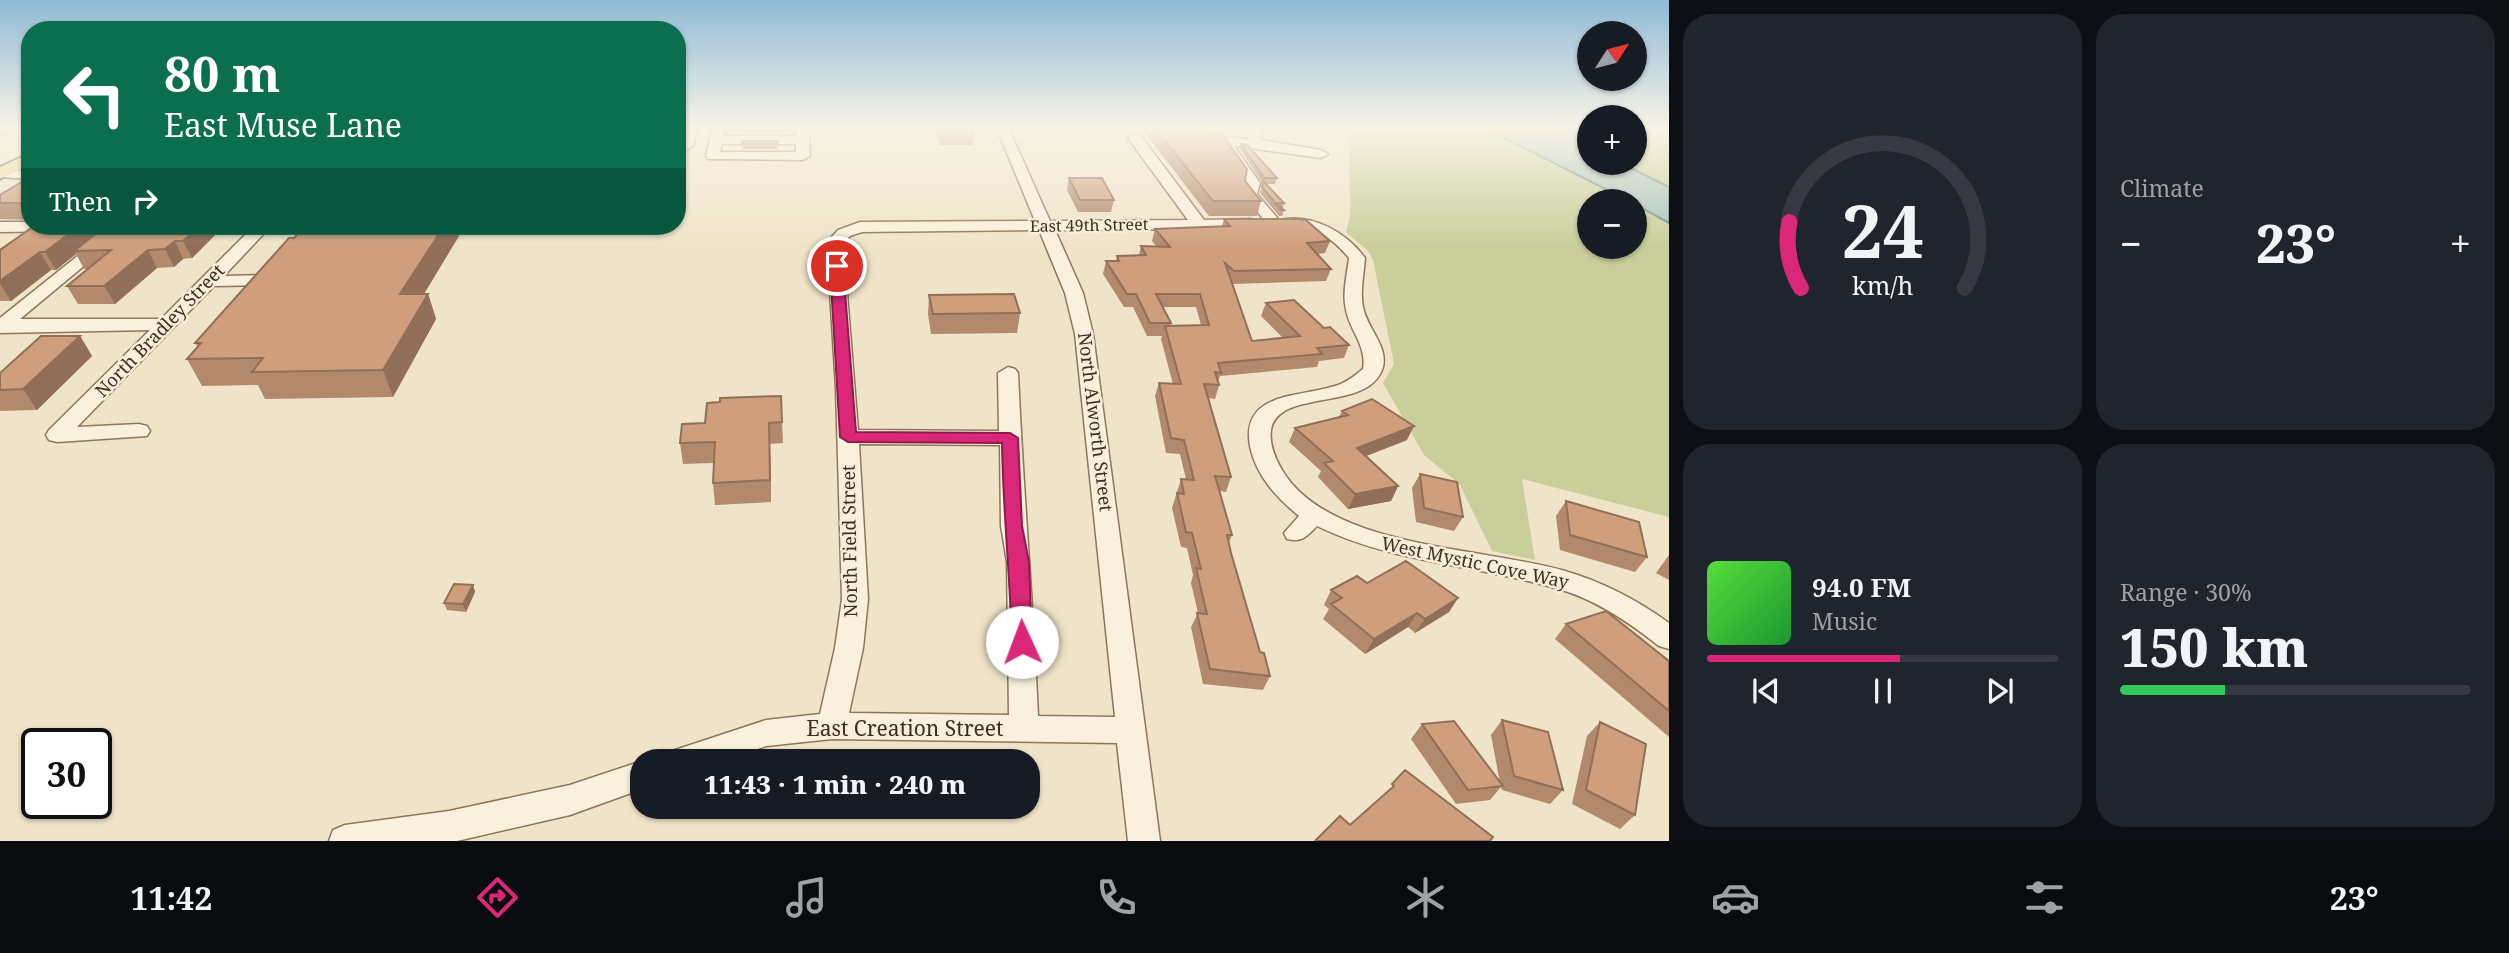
<!DOCTYPE html>
<meta charset="utf-8">
<style>
:root{--surface:#171b24;--page:#20242c;--text:#f1f3f6;--muted:#9ea1a6;--line:#363941;--accent:#db2777}
body{margin:0;font-family:"Noto Serif",serif;background:var(--page);color:var(--text);height:100vh;display:flex;flex-direction:column;font-size:26px;white-space:nowrap}
*{box-sizing:border-box;margin:0}
p{font-size:23px;color:var(--muted)}
.icon{flex:none;width:38px;height:38px;fill:none;stroke:currentColor;stroke-width:2;stroke-linecap:round;stroke-linejoin:round}
.map{position:relative;flex:1;overflow:hidden}
.side{display:flex;flex-direction:column;gap:14px;padding:14px;background:#0d0f14;width:840px}
.side>*{flex:none}
.banner{position:absolute;left:21px;top:21px;width:665px;height:214px;border-radius:28px;box-shadow:0 2px 5px #0004;background:#0b6e4f;color:#fff;overflow:hidden}
.needle{width:46px;rotate:54deg}
.tools{position:absolute;left:1577px;top:21px;display:grid;gap:14px}
.tools a{display:grid;place-items:center;width:70px;height:70px;border-radius:50%;background:var(--surface);box-shadow:0 2px 5px #0004;font-size:35px}
.speed{position:absolute;left:21px;top:728px;display:flex;gap:14px;font-size:35px;font-weight:700;text-align:center}
.speed>*{display:grid;place-content:center;width:91px;height:91px;border-radius:50%;background:var(--surface);box-shadow:0 2px 5px #0004;line-height:1}
.speed .limit{border:4px solid #111;border-radius:10px;background:#fff;color:#111}
.pin{position:absolute;display:grid;place-items:center;width:60px;height:60px;color:#fff;margin:-30px;border:4px solid #fff;border-radius:50%;box-shadow:0 2px 7px #0007}
.me{position:absolute;width:77px;margin:-38px;rotate:358deg;stroke-linejoin:round;filter:drop-shadow(0 0 5px #0008)}
.turn{display:flex;align-items:center;gap:24px;height:147px;padding:0 28px;font-size:32px}
.turn .icon{width:91px;height:91px;stroke-width:2.5}
.turn b{display:block;font-size:49px;line-height:60px}
.then{display:flex;align-items:center;height:66px;padding:0 28px;background:#0003;gap:14px;font-size:26px}
.big{font-size:52px;font-weight:800;line-height:1.1}
.side .widget{flex:1;display:flex;flex-direction:column;justify-content:center;gap:10px;min-width:0;padding:0 24px;border-radius:28px;background:var(--page)}
.side .dial{align-items:center;gap:0}
.dial svg{height:182px;overflow:visible;fill:none;stroke:var(--line);stroke-width:7;stroke-linecap:round;text-anchor:middle}
.dial text{fill:var(--text);stroke:none}
.song{display:flex;align-items:center;gap:21px}
.cover{width:84px;height:84px;border-radius:10px;background:linear-gradient(135deg,hsl(110 70% 55%),hsl(130 70% 35%))}
.played{height:7px;border-radius:4px;background:linear-gradient(90deg,var(--accent) 55%,var(--line) 55%)}
.keys{display:flex;justify-content:space-around;direction:ltr}
.heat{display:flex;justify-content:space-between;align-items:center;font-size:38px;direction:ltr}
.charge{height:10px;border-radius:5px;background:linear-gradient(90deg,#34c759 30%,var(--line) 0)}
.side .tiles{flex:1;display:grid;gap:14px;grid-template-columns:repeat(2,1fr)}
.trip{position:absolute;left:630px;top:749px;width:410px;height:70px;border-radius:28px;background:var(--surface);box-shadow:0 2px 5px #0004;font-weight:800;line-height:70px;text-align:center}
.tab-bar{display:flex;height:112px;justify-content:space-around;align-items:center;background:#090b0e;color:var(--muted)}
.tab-bar .icon{width:49px;height:49px}
.tab-bar .current{color:var(--accent)}
.tab-bar b{font-size:32px;color:var(--text)}
main{display:flex;flex:1;min-height:0}
.map>svg:first-child{display:block}
</style>
<main>
<div class="map">
<svg width="1669" height="841" viewBox="0 0 1669 841">
<rect width="100%" height="100%" fill="#f0e4c8"/>
<!-- green -->
<path fill="#c9cf9b" d="M1349 129H1487L1629 201H1589V247H1634L1635 204 1669 223V517L1522 479 1535 560 1492 551 1460 485 1424 455 1383 383 1394 364 1373 260 1368 251 1346 232 1350 216Z
M1635 129H1669V187L1621 163H1634Z"/>
<!-- water -->
<path fill="#a9c4bc" stroke="#6f938a" stroke-width="2" d="M1487 129H1581L1589 136V163H1621L1669 187V223L1635 204 1634 201H1629Z"/>
<g fill="none" stroke-linecap="round" stroke-linejoin="round">
<!-- canal -->
<path fill="#a9c4bc" fill-rule="evenodd" d="M0 129H19L0 137Z"/>
<defs>
<path id="minor" d="M685 129H697L693 146 686 150 679 146Z
M712 129H724L723 136H796L797 129H809L810 156 803 160 708 159 706 156ZM722 144H796V152H720Z
M997 129H1009L1050 221 1188 220 1128 138 1135 134 1140 135 1204 220 1251 219 1259 224 1251 229 1055 230 1083 293 1093 334 1160 841H1128L1117 743 832 739 766 746 723 761H668L672 751 766 720 820 714 835 648 842 599 836 389 827 242 838 230 860 222 1035 221ZM1039 230 1065 293 1075 334 1115 717 1038 716C1033 601 1023 488 1018 373L1015 369 1008 367 998 373 999 431 858 430 843 243 850 236 862 232ZM859 444 1000 445 1001 526 1007 562 1009 715 849 713 863 648 868 599Z
M1249 129H1261V140L1321 150 1328 154 1321 158 1234 146 1260 183 1257 194 1279 220C1312 213 1346 232 1365 258 1364 275 1359 294 1364 311 1369 330 1390 349 1382 370 1366 412 1278 388 1271 430 1269 444 1275 458 1282 470 1329 549 1484 547 1565 571 1603 582 1637 600 1669 623V649L1659 646C1630 623 1598 601 1562 590 1480 565 1395 564 1317 526 1307 536 1302 543 1287 539L1284 533 1299 516C1277 498 1256 476 1250 446 1240 391 1302 397 1335 386 1346 383 1354 376 1363 369 1367 346 1350 331 1346 310 1342 293 1347 275 1349 258 1320 222 1304 235 1269 226L1243 194 1246 183 1217 141 1224 137 1248 139Z
M1 169 30 171V179L0 177Z
M0 222H30V226H86L78 231 0 232Z
M115 226H132L20 319H161L254 226H271L224 276 269 275 278 280 269 285 214 286 77 427 139 424 147 426 150 431 147 436 57 442 49 440 46 435 49 430 150 330 0 333V318Z
M642 761V789L570 815 457 841H329L333 830 345 825 449 811 570 785Z"/>
<path id="major" d="M30 153V165L0 179V167Z"/>
</defs>
<!-- minor casing -->
<use href="#minor" stroke="#8d765c" stroke-width="3"/>
<!-- major casing -->
<use href="#major" stroke="#5b4430" stroke-width="3"/>
<!-- minor -->
<use href="#minor" fill="#faf1dc" fill-rule="evenodd"/>
<!-- major -->
<use href="#major" fill="#f3d9a0" fill-rule="evenodd"/>
</g>
<!-- wall -->
<path fill="#b2896c" fill-rule="evenodd" d="M745 129H785L783 133H745Z
M934 129H972L974 134 973 145H940Z
M1142 129H1168L1170 132H1176L1172 129H1208L1207 133 1261 201 1257 216H1209Z
M1222 129H1233L1231 135Z
M778 141V149H742V144Z
M1241 144 1277 178 1275 184H1266L1284 203 1283 208 1284 210 1282 216H1279L1260 193 1263 184 1240 149Z
M30 177V220L0 219V195Z
M1069 178 1114 200 1111 212H1078L1067 190Z
M1224 219 1330 241 1325 253 1318 254 1331 269 1326 281 1233 284 1252 341 1283 338 1261 316 1266 303 1324 328 1349 345 1344 358 1319 361 1317 367 1220 376 1218 382 1219 385 1215 399 1208 398 1231 477 1226 492 1219 491 1232 535 1229 542 1231 553 1260 652 1270 676 1263 690 1203 684 1191 627 1198 613 1191 583 1193 575 1187 548 1181 547 1172 508 1181 479H1186L1180 454 1166 453 1155 396 1159 383 1173 384 1161 339 1162 336H1147L1133 307H1124L1103 274 1106 261H1116L1117 256 1139 255 1141 246 1157 247 1152 241 1155 229 1222 227ZM1163 307H1196L1201 325 1170 326 1171 323Z
M34 226H233L225 234H216L192 258 183 259 174 267 157 268 115 304H78L67 286 88 269H84L76 254 56 270H51L11 301H0V250Z
M356 226H465L424 294H428L436 319 393 397 265 399 258 385 202 386 187 359 198 347 195 343 294 238 354 228Z
M929 295 1020 313 1017 333 931 334 928 314Z
M80 336 92 356 37 410 0 411V373Z
M781 396 783 443 770 444 771 502 715 505 713 483 714 463 683 464 680 443 705 423 720 402Z
M1342 411 1407 440 1366 456 1398 486 1391 501 1348 509 1318 477 1321 471 1289 442 1295 428 1339 417Z
M1420 474 1463 517 1454 531 1416 522 1412 488Z
M1566 501 1647 557 1635 572 1560 550 1556 516Z
M1669 555V580L1656 573Z
M1367 583 1458 598 1449 612 1415 633 1408 627 1365 654 1323 619 1329 609 1324 605 1331 590Z
M473 585 475 592 466 612 447 610 444 603Z
M1566 624 1669 661V737L1555 639Z
M1502 720 1563 790 1550 804 1502 790 1501 787 1490 800 1456 804 1411 739 1422 724 1500 783 1491 735Z
M1600 722 1635 815 1620 829 1572 804 1587 736Z"/>
<!-- shaded-wall -->
<path fill="#916f58" d="M677 129H682L677 152Z
M79 226H111L74 251 76 254 56 270 45 252Z
M199 226H212L216 234 192 258 183 241Z
M222 226H233L225 234Z
M444 226H465L408 320 400 294Z
M175 241 183 259 174 267 165 249Z
M148 250 157 268 115 304 104 286Z
M40 252 51 270 11 301 0 284V281Z
M428 294 436 319 393 397 383 370Z
M80 336 92 356 37 410 23 389Z
M769 423 770 444 771 502 770 480Z
M1414 426 1407 440 1351 462 1357 448Z
M1398 486 1391 501 1348 509 1355 494Z
M473 585 475 592 466 612 463 604Z
M1458 598 1449 612 1415 633 1425 619Z
M1417 613 1408 627 1365 654 1374 639Z"/>
<!-- building -->
<path fill="#cf9f7d" stroke="#916f58" stroke-width="2" d="M939 129H972L974 134H941Z
M1156 129H1168L1170 132 1222 134 1247 169 1245 181 1261 201H1213Z
M742 141H778L777 144H742Z
M1241 144 1247 145 1277 178H1264Z
M30 177V203H0V195Z
M1069 178H1102L1114 200H1080Z
M1263 181 1284 203H1276L1284 210H1281L1262 187Z
M1224 219H1299L1306 220 1330 241 1307 243 1331 269 1234 271 1225 263 1252 341 1300 336 1266 303 1294 300 1324 328 1330 327 1349 345 1317 348 1322 354 1218 363 1221 373 1215 372 1219 385 1204 384 1231 477 1215 476 1232 535H1227L1231 553 1260 652 1264 653 1270 676 1210 669 1197 613 1207 614 1196 568 1201 569 1192 533 1186 532 1177 493 1184 494 1181 479 1194 480 1184 440 1171 438 1159 383 1181 384 1165 326 1209 325 1200 294H1156L1171 323H1150L1136 294H1127L1106 261H1119L1117 256 1146 255 1141 246 1170 247 1155 229 1230 226Z
M34 226H79L45 252H40L0 281V250Z
M106 226H199L183 241H175L165 249 148 250 104 286H67L111 250 74 251Z
M356 226H444L400 294H428L383 370 252 372 263 358 187 359 201 343H195L289 238H294L302 229 354 228Z
M1014 294 1020 313 933 314 929 295Z
M41 336H80L23 389 0 390V373Z
M781 396 782 422 769 423 770 480 713 483 715 442 680 443 682 424 705 423 707 403 720 402V398Z
M1372 399 1414 426 1357 448 1398 486 1355 494 1324 463 1333 461 1295 428 1348 415 1342 411Z
M1420 474 1457 482 1463 517 1424 508Z
M1566 501 1639 522 1647 557 1570 535Z
M1406 561 1458 598 1425 619 1417 613 1374 639 1331 604 1342 598 1331 590 1357 576 1367 583Z
M454 584 473 585 463 604 444 603Z
M1606 611 1669 661V711L1566 624Z
M1502 720 1548 732 1563 790 1514 776Z
M1454 721 1503 786 1468 790 1422 724Z
M1600 722 1646 744 1635 815 1586 790Z
M1405 770 1493 837 1490 841H1315L1340 816 1350 825 1394 786 1392 784Z"/>
<!-- sky -->
<linearGradient id="sky" x2="0" y2="1"><stop stop-color="#8fbad6"/><stop offset="0.52" stop-color="#f8f3e6"/><stop offset="1" stop-color="#f8f3e6" stop-opacity="0"/></linearGradient>
<rect width="1669" height="246" fill="url(#sky)"/>
<!-- route -->
<path fill="#db2777" stroke="#8e194d" stroke-width="2" d="M837 263 843 266 856 432 1010 433 1018 438 1022 526 1029 562 1032 642 1029 648 1022 651 1015 648 1012 642C1010 576 1003 510 1002 443L848 442 840 437 830 266Z"/>
<g text-anchor="middle" stroke-width="5" stroke-linejoin="round" paint-order="stroke">
<!-- far-street labels -->
<g font-size="16" fill="#3d2e20" stroke="#f7eed8">
<text transform="translate(1089 225) rotate(-1)" y="6">East 49th Street</text>
</g>
<!-- street labels -->
<g font-size="18" fill="#3d2e20" stroke="#f7eed8">
<text transform="translate(160 331) rotate(-46)" y="6">North Bradley Street</text>
<text transform="translate(1095 422) rotate(83)" y="6">North Alworth Street</text>
<text transform="translate(850 541) rotate(-91)" y="6">North Field Street</text>
<text transform="translate(1475 563) rotate(12)" y="6">West Mystic Cove Way</text>
</g>
<!-- near-street labels -->
<g font-size="21" fill="#3d2e20" stroke="#f7eed8">
<text x="905" y="736">East Creation Street</text>
</g>
</g>
</svg>
<div class="tools">
<a><svg class="needle" viewBox="-14 -14 28 28"><path d="M0-13l5 13h-10z" fill="#e53935"/><path d="M0 13l5-13h-10z" fill="#9ea1a6"/></svg></a>
<a>+</a>
<a>−</a>
</div>
<div class="speed"><div class="limit">30</div></div>
<div class="pin" style="left:837px;top:266px;background:#d93025"><svg class="icon" aria-label="arrive" viewBox="0 0 24 24"><path d="M6 21V4h12l-3 4 3 4H6"/></svg></div>
<svg class="me" style="left:1022px;top:642px" viewBox="-20 -20 40 40"><circle r="19" fill="#fff"/><path d="M0-13L10 11 0 6-10 11z" fill="#db2777"/></svg>
<div class="trip">11:43 · 1 min · 240 m</div>
<div class="banner">
<div class="turn"><svg class="icon" aria-label="left" viewBox="0 0 24 24"><path d="M17 20v-9H6M10 6l-5 5 5 5"/></svg><div><b>80 m</b>East Muse Lane</div></div>
<div class="then">Then<svg class="icon" aria-label="right" viewBox="0 0 24 24"><path d="M7 20v-9h11M14 6l5 5-5 5"/></svg></div>
</div>
</div>
<section class="side">
<div class="tiles">
<div class="widget dial"><svg viewBox="0 0 100 80">
<path d="M14 69A42 42 0 1 1 86 69"/>
<path d="M14 69A42 42 0 0 1 9 40" stroke="#db2777"/>
<text x="50" y="56" font-size="32" font-weight="700">24</text>
<text x="50" y="72" font-size="11">km/h</text>
</svg></div>
<div class="widget"><p>Climate</p>
<div class="heat"><a>−</a><b class="big">23°</b><a>+</a></div>
</div>
<div class="widget">
<div class="song"><i class="cover"></i><div><b>94.0 FM</b><p>Music</p></div></div>
<div class="played"></div>
<div class="keys"><svg class="icon" aria-label="previous" viewBox="0 0 24 24"><path d="M18 5L8 12l10 7zM5 5v14"/></svg><svg class="icon" aria-label="pause" viewBox="0 0 24 24"><path d="M8 5v14M16 5v14"/></svg><svg class="icon" aria-label="next" viewBox="0 0 24 24"><path d="M6 5l10 7-10 7zM19 5v14"/></svg></div>
</div>
<div class="widget"><p>Range · 30%</p><b class="big">150 km</b><div class="charge"></div></div>
</div>
</section>
</main>
<nav class="tab-bar">
<b>11:42</b>
<svg class="icon current" aria-label="directions" viewBox="0 0 24 24"><path d="M12 3l9 9-9 9-9-9zM9 14v-3h6M13 9l2 2-2 2"/></svg>
<svg class="icon" aria-label="music" viewBox="0 0 24 24"><path d="M9 18V5l10-2v13"/><circle cx="6" cy="18" r="3"/><circle cx="16" cy="16" r="3"/></svg>
<svg class="icon" aria-label="phone" viewBox="0 0 24 24"><path d="M5 4h4l2 5-3 2q2 4 5 5l2-3 5 2v4C11 20 4 13 5 4z"/></svg>
<svg class="icon" aria-label="climate" viewBox="0 0 24 24"><path d="M12 3v18M4 7l16 10M4 17L20 7"/></svg>
<svg class="icon" aria-label="car" viewBox="0 0 24 24"><path d="M5 17H2v-5l4-1 3-4h7l3 4 3 1v5h-3M9 17h6M6 11h13"/><circle cx="7" cy="17" r="2"/><circle cx="17" cy="17" r="2"/></svg>
<svg class="icon" aria-label="filters" viewBox="0 0 24 24"><path d="M4 7h16M4 17h16"/><circle cx="9" cy="7" r="2"/><circle cx="15" cy="17" r="2"/></svg>
<b>23°</b>
</nav>
